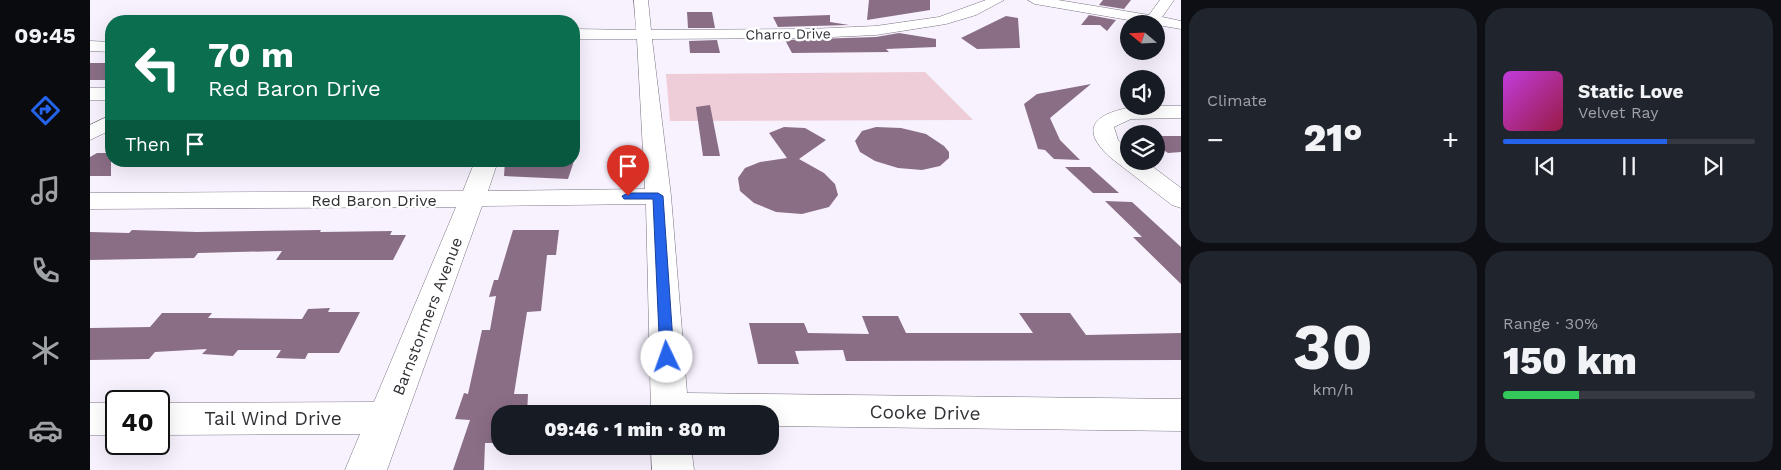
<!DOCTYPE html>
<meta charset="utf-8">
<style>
:root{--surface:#171b24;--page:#20242c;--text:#f1f3f6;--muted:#9ea1a6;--line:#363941;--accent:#2563eb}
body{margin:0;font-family:"Work Sans",sans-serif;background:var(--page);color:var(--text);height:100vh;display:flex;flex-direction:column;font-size:19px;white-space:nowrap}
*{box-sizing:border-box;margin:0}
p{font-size:16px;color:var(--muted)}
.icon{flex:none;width:28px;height:28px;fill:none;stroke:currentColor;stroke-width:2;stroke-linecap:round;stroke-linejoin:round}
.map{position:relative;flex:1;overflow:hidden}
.panel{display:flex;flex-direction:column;gap:8px;padding:8px;background:#0d0f14;width:600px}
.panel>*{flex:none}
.top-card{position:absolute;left:15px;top:15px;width:475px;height:152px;border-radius:20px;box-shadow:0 5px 20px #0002;background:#0b6e4f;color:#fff;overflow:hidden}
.needle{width:32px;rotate:289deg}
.fabs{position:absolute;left:1030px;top:15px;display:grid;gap:10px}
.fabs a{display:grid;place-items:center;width:45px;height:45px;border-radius:50%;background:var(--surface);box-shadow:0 5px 20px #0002;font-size:25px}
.speed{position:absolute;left:15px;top:390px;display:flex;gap:10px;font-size:25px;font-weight:700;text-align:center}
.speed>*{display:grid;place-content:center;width:65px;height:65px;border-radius:50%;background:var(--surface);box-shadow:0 5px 20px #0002;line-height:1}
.speed .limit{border:2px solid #111;border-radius:8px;background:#fff;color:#111}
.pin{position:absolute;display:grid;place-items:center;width:42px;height:42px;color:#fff;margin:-51px -21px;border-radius:50% 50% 50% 0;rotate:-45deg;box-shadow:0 0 5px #0007}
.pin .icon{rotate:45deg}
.me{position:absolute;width:55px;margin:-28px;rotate:357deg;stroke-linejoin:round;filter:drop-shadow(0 0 4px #0008)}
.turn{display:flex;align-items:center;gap:18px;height:105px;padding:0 20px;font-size:22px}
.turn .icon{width:65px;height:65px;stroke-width:2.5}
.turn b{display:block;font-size:35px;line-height:42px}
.then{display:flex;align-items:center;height:48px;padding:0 20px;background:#0003;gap:10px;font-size:19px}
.big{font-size:38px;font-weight:800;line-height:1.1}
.panel .tile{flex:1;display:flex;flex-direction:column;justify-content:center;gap:8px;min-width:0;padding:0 18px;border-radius:20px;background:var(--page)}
.panel .dial{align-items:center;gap:0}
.dial b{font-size:65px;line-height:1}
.song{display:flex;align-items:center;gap:15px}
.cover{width:60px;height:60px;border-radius:8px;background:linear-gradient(135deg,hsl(290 70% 55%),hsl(340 70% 35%))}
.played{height:5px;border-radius:2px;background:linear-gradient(90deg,var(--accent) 65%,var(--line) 65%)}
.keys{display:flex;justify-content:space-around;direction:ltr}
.heat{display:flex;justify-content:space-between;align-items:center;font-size:28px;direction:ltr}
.charge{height:8px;border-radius:4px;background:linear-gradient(90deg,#34c759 30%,var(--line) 0)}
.panel .tiles{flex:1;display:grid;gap:8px;grid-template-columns:repeat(2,1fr)}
.trip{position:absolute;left:401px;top:405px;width:288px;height:50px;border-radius:20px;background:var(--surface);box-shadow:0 5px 20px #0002;font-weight:800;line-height:50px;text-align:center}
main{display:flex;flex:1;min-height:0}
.tab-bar{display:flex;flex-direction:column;width:90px;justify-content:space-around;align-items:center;background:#090b0e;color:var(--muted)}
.tab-bar .icon{width:35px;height:35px}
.tab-bar .selected{color:var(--accent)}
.tab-bar b{font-size:22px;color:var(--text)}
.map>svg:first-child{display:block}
</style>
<main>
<nav class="tab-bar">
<b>09:45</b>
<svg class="icon selected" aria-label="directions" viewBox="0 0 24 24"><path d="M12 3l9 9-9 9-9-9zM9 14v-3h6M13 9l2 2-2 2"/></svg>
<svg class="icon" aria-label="music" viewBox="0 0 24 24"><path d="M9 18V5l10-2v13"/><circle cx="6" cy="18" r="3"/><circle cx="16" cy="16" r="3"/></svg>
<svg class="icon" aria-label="phone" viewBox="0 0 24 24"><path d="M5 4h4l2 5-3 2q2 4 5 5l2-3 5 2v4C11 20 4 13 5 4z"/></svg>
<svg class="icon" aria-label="climate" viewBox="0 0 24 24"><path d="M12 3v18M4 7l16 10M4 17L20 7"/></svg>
<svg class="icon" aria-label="car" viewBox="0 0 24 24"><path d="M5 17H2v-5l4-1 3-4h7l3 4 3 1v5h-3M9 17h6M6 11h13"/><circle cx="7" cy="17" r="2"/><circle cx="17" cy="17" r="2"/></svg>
</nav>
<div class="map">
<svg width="1091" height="470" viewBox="0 0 1091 470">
<rect width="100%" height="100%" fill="#f8f2ff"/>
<!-- green -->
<path fill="#eecdd9" d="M835 72 883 120 580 121 576 74Z"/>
<!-- building -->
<path fill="#8a6e86" d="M779 0H840V10L777 20Z
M1013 0H1041L1034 9 1009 5Z
M597 12H622L625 28H598Z
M740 15V22L759 25 688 27 683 17Z
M999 15 1026 20 1017 31 1010 25H991Z
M916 16 928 18 930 48 887 49 871 38Z
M809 33 846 39V47L796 49 799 52 702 53 695 40 786 37Z
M627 40 630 53H600L599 41Z
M0 63H21V80H0Z
M1001 84 960 118 970 140 990 160 964 159 955 150 948 149 934 104 947 94Z
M620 105 630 156H613L606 107Z
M694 127 715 128 736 140 709 159 734 173 745 184 748 195 739 207 712 214 686 212 664 203 650 191 648 178 655 168 670 162 697 158 679 133Z
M786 127 811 128 836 134 854 146 859 152V158L850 166 832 170 808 168 785 161 770 152 765 141 772 131Z
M1066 136H1091V152L1078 153 1066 145Z
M7 153H21V176H0V157Z
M415 161H484L478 179 414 176Z
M975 167H1000L1029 193H1003Z
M1015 201 1042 202 1091 247V284L1043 237H1052Z
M42 230 107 232 231 230 230 232 302 231 300 235H316L303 260H186L192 251 108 253 104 258 0 260V232L39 233Z
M423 230H469L466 255H457L451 311 437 312 424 394H438L437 414H410V443H395L394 470H363L380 420 365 419 374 393 378 394 392 330H400L406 296 399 297 404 280H408Z
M240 308 238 312H270L249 353H218L215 359 186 358 191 350H148L143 356 112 354 117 349 65 352 59 359 0 360V328L60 327 72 313H122L118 318 212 319 218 309Z
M929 313H980L996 335 1091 333V360L756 361 753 350 705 351 709 364H668L659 323H714L718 333 779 334 772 316H808L816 333H943Z"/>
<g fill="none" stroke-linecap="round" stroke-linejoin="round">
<defs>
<path id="minor" d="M544 0H558L561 30 719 29 786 26 849 17 896 0H914L886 15 856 24 786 35 719 38 562 39 581 196 597 393 1091 399V431L680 426V414H561L556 204 392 206 297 470H255L270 434 69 435V403L284 402 366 207 0 209V193L373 191 385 161H408L398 191 555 189 547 39H484V29L546 30Z
M938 0H968L1059 15 1070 0H1084L1072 17 1091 21V29L945 4Z
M0 41 21 42V52L0 51Z
M0 88H21V100H0Z
M1049 106H1091V118L1041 119 1024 127 1028 140 1039 150V161H1055L1091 188V208L1082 205 1021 158C983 124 1013 111 1049 106Z
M21 115V130L0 140V125Z
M0 403H26V435H0Z
M561 446H601L604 470H562Z"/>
</defs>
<!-- minor casing -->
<use href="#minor" stroke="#7a7280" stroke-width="1"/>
<!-- minor -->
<use href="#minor" fill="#fff" fill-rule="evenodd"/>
</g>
<!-- route -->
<path fill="#2563eb" stroke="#184099" d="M538 193H568L573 196 584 357 582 361H572L570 357 563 199H534L532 196Z"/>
<g text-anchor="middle" stroke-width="5" stroke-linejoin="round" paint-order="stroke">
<!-- far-street labels -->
<g font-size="14" fill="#322f35" stroke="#fff">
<text transform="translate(698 34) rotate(-1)" y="5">Charro Drive</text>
</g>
<!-- street labels -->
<g font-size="16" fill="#322f35" stroke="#fff">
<text x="284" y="206">Red Baron Drive</text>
<text transform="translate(337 316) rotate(-69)" y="6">Barnstormers Avenue</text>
</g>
<!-- near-street labels -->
<g font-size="19" fill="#322f35" stroke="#fff">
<text transform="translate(835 412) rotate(1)" y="7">Cooke Drive</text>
<text x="183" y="425">Tail Wind Drive</text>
</g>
</g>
</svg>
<div class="fabs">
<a><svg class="needle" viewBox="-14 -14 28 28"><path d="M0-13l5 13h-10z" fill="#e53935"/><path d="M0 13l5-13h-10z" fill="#9ea1a6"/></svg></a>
<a><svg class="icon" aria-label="sound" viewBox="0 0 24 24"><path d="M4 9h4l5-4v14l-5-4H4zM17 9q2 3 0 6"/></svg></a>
<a><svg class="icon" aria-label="layers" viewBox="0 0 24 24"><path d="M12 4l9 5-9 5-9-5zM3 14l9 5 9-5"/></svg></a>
</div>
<div class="speed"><div class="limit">40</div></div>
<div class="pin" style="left:538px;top:196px;background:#d93025"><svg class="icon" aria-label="arrive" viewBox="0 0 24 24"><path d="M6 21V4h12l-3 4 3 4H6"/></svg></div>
<svg class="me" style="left:577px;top:357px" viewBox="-20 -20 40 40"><circle r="19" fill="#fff"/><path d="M0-13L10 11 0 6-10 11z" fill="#2563eb"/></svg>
<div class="trip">09:46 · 1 min · 80 m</div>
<div class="top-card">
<div class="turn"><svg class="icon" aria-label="left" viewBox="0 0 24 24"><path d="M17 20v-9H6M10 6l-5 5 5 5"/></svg><div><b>70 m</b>Red Baron Drive</div></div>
<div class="then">Then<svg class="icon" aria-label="arrive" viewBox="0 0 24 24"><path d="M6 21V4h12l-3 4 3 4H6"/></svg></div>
</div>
</div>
<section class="panel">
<div class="tiles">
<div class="tile"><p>Climate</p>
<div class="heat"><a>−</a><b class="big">21°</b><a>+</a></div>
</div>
<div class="tile">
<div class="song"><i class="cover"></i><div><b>Static Love</b><p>Velvet Ray</p></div></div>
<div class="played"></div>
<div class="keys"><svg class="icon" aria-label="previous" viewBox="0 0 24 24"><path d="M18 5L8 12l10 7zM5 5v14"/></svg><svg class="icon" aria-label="pause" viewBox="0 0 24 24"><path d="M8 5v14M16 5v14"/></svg><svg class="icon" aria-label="next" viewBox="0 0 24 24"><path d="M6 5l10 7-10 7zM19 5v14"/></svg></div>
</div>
<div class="tile dial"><b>30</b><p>km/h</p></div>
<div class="tile"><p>Range · 30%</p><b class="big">150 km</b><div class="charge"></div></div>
</div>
</section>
</main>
